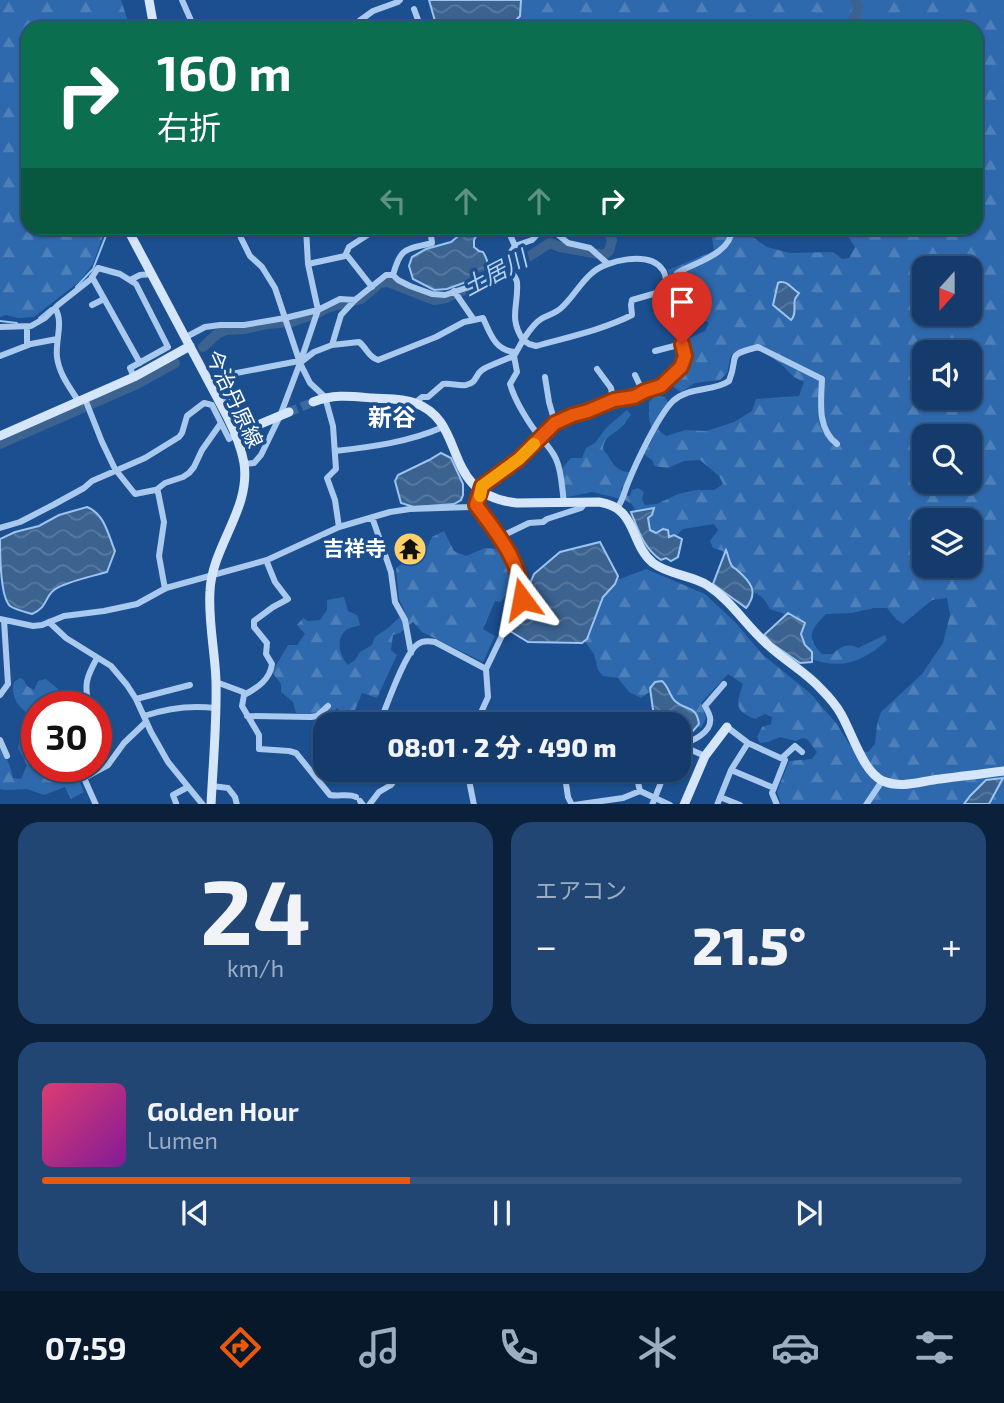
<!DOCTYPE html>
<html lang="ja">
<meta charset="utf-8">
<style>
:root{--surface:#143b6b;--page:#214673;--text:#f1f3f6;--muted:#9dadc1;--line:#33557e;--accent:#ea580c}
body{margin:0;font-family:"Exo 2","Noto Sans JP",sans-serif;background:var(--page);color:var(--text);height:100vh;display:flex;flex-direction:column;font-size:26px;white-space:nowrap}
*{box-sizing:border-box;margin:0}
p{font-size:23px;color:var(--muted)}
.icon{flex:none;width:38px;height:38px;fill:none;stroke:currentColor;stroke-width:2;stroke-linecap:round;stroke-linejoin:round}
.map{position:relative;height:804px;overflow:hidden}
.panel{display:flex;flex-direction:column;gap:18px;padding:18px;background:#0b203b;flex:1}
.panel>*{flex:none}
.top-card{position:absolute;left:21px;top:21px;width:962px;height:214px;border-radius:21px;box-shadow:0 2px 5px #0004,0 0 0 2px var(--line);background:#0b6e4f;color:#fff;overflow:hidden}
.needle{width:46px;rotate:201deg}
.controls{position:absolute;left:912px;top:256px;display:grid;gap:14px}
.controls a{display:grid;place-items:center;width:70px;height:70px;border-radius:14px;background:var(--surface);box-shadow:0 2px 5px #0004,0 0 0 2px var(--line);font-size:35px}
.speed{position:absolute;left:21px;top:691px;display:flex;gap:14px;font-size:35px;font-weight:700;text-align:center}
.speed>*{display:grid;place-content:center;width:91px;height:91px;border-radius:50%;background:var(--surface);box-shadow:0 2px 5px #0004,0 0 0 2px var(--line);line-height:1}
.speed .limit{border:10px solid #d22;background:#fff;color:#111}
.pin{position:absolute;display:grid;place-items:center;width:60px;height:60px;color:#fff;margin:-72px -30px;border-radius:50% 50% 50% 0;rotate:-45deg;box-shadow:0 0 7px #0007}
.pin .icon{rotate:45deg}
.me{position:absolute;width:77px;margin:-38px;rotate:347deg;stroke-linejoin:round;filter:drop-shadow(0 0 5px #0008)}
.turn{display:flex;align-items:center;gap:24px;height:147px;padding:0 21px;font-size:32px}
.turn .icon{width:91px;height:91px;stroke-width:2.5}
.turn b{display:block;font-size:49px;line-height:60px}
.lanes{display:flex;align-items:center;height:66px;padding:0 21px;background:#0003;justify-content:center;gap:35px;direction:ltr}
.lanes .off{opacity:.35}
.big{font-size:52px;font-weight:800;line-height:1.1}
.panel .widget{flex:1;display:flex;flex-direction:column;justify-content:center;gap:10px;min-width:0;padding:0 24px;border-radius:21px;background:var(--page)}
.panel .dial{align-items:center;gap:0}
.dial b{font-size:91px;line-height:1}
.song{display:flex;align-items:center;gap:21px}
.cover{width:84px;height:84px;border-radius:10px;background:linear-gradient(135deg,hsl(340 70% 55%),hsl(290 70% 35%))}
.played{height:7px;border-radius:4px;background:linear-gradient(90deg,var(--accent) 40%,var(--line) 40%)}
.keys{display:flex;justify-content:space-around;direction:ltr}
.heat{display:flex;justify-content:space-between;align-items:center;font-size:38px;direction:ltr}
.panel .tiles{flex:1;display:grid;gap:18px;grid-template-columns:1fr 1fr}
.widget:last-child{grid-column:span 2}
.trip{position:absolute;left:313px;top:712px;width:378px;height:70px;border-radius:21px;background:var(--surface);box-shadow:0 2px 5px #0004,0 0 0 2px var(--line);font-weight:800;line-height:70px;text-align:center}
.tab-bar{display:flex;height:112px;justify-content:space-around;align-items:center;background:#08182b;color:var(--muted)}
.tab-bar .icon{width:49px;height:49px}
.tab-bar .current{color:var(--accent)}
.tab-bar b{font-size:32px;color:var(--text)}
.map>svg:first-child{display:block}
</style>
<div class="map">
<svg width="1004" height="805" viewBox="0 0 1004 805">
<defs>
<pattern id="forest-firs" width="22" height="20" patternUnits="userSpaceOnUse" patternTransform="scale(1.75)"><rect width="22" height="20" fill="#2e69ad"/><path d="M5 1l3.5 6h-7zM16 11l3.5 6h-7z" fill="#4d80b9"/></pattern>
<pattern id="water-waves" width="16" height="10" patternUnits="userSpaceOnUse" patternTransform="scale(1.75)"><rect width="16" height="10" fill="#3c6290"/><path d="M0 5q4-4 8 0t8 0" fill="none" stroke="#597aa1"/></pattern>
</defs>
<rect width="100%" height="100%" fill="#1b4f8f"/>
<!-- forest -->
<path fill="url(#forest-firs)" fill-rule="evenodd" d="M0 0H121L130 28H28V228H106L93 264 80 281 34 317 18 318 6 315 0 317Z
M515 0H1004V804H781L777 792 789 761 812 759 817 752 807 739 802 738 796 741 780 737 768 742 760 743 757 737 762 727 771 724 772 717 765 714 755 719C734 711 736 704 743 684L728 674 701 703 706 718 701 728 694 725 658 686 641 698 629 692 618 678 603 676 598 670 594 654 581 636 608 579H620L646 569 705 594 736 623 762 654 811 694 836 723 853 750 868 752 875 744 877 724 881 712 922 674 943 643 950 615 947 598 932 600 903 624 896 619 887 608H874L852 613 826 614C811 630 805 636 822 654H833C841 646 847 643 858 648L885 635 887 640C862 663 841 670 808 658L798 633 799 624 782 613 770 609C762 594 761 598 750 589 738 579 729 566 723 551L713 548 710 541 718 530 714 524 683 529 675 537 656 536 647 532 632 504 625 500 592 492 568 497 560 492C556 476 560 470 571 458H582L586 448 595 443 606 428 627 410 631 415C627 420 623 426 618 430 609 437 605 437 603 449 611 459 615 472 629 472V479L621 489 622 494 630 496 632 490 638 488 644 492 642 499 645 505 657 504 678 494 696 490H714L723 484 719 476 700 460 684 461 668 468 654 466 653 461 644 454 653 438 649 418V402L655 396 665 397 669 404 658 417 659 431 666 436 686 430 706 431 734 422 752 411 756 399 799 396 804 382 794 377 780 363 753 345 731 355 727 373 720 380 695 383 681 392 669 384 662 383 659 378C676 369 684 358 687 339L705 331 709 323 688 307 674 306 668 270 714 251 712 237 725 230 737 231 751 236 767 247 790 253 833 252 842 259 849 258 855 247 842 228H976V28H497ZM924 268H970V313H924ZM924 352H970V397H924ZM924 436H970V481H924ZM924 520H970V565H924Z
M444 531 454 551 466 556 485 548 499 549 516 584 517 595 509 590 501 602 495 601 483 629 495 636 483 662 422 632 413 622 400 633 393 635 391 650 397 655 377 698 362 693 349 724H339L343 715 337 708 324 720 315 714 296 713 293 702 281 692V684L272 672 288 645H297L305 634 297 625 303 618 308 621 320 620 327 610V600L344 597 348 611 357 615 360 625C354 627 347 628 344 632 335 642 341 657 348 665L355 660 360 652 372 645 375 637 388 628 405 612 399 599 396 568 428 546 432 537Z
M20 678 23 679 27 686 34 690 38 681 46 679 58 689 62 705 61 707H37V766L73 767 84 792 71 799 65 787 44 795 27 789 5 790 0 789V744C4 754 12 768 13 778L21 779 27 765 18 748C21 736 21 724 26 712 16 704 11 695 14 682Z"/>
<!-- water -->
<path fill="url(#water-waves)" stroke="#9cc4f0" stroke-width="2" d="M429 0H521L520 16 515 21H510L505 23 503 28H437Z
M474 230H477L478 233 474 240V247L479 251 483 252C489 262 491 271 480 277L447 289 434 290 413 279 409 266 412 257 426 249 451 242 462 233Z
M780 282C788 281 792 289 799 293L795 299C793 307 797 314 791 320L773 305 778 283Z
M441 453 451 458 463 484V495L461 500 454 504 414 507 401 503 395 481 398 475 429 460Z
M87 507C105 514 108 535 115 551L107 572C94 576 64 582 54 590 44 598 48 607 32 614 25 612 16 610 10 606 0 597 0 554 0 539L15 532 39 526 59 515Z
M654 508 652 515 648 518 650 530 656 533 663 529 668 530 669 537 674 535 682 539 678 557 671 561 666 558 661 560C644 549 638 530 631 512Z
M600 542 618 576 615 584 603 597 587 639 582 643 528 642 510 631 526 605 529 596 528 588 534 574 560 552Z
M726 550C728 554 729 562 732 566 733 568 735 568 737 570 751 582 759 592 746 608L713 584Z
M788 613 805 623 801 634 805 645 812 652V662L800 663 771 643 764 635Z
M662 681C669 687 669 695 675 701 687 712 696 704 699 724L693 731 679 737V724H655L650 688 655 682Z
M1003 778 989 804H964L970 796 986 780Z"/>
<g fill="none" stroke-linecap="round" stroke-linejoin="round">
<!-- stream -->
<path stroke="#9cc4f0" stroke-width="2" d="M76 287 93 269 109 228
M39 318 51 308
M0 321 17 323"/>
<!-- river -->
<path stroke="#3c6290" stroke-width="10" d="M851 28 858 7 855 0
M503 273 550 243 560 247 604 255 609 251 612 240 606 228
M203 347 217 334 226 330 244 329 267 324 291 322 318 313 327 308 361 299 380 283 388 282 434 300 446 298 458 292 474 288 487 282
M0 444 135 385 175 363"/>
<!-- secondary-tunnel -->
<path stroke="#3d69a0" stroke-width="9" stroke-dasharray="9 4.5" stroke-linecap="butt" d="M289 412 313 402"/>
<!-- street -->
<path stroke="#a9c9ee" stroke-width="6" d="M182 0 193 25 198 28
M414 9 421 28
M355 24 373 11 398 2 400 0
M238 228 241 238 250 256 262 267 275 288 300 363 280 416 261 455 254 463 244 464
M306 228 308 264 318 310 300 363 310 383 325 397 333 426 336 469 327 478 335 500 339 527
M507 228 515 246
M550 228 568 243 590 248 608 264
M346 254 372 287
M308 264 345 256 349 247 378 228
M508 267C511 271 516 277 517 282 519 305 508 317 523 340L514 356 517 372 510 384C515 401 529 424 540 437 546 444 552 450 556 459 562 472 562 489 564 503
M393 275 398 280 410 286 432 294 445 295 472 286 508 268 511 252 515 246 532 240 543 228
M393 275C401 246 406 250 432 243L430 228
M92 277 140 363
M130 280 140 275 152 274
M454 291 474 320 483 318C490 333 495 351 515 352
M92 305 104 299
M55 308C64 322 55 341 57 357 59 374 70 388 79 402
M0 327 31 326 45 318 58 305 91 279 98 268 120 274 136 284 168 347 130 368 134 377
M27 327V345
M186 337 205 327 220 325H244L285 318 318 310 340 299 355 300
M332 345 359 342C367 348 368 357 378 360L436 337 464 322 474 320
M655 351 682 344
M0 356 31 344 57 339
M301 362 314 352 332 345 341 315 355 300 386 275H393
M597 369 611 388 613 400
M635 375 643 392
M545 377 549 402 555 423
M85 399 102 442 115 469 135 494 155 490 158 492 164 522 159 556 165 589
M415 403 422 397H428L443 384C451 383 458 386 466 385 477 383 475 375 482 370 486 367 509 358 514 356
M243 431 221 389C219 383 221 380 226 375L299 361
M335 451C372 447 409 442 443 427
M156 490 165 483 183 477 189 473 194 467 202 450 221 423 229 439 236 434
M617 508C623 501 624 492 628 483 636 463 658 416 673 401 690 386 713 392 729 381 740 354 724 356 758 347L822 379C821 402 817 429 837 444
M372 517 391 572 395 602 405 620 411 653
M0 528 20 522 53 505 84 488 92 481 145 458 179 437 182 433 187 416 204 403 212 405 221 423
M500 537 529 523 543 522 547 519 581 508 586 502
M0 619 33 626 42 625 64 616 104 611 137 604 166 588 267 560 339 527 390 512 410 509 471 507 476 505 482 486 519 459 555 423 613 400 634 397 645 391 661 386 681 367 685 356 667 290 632 300 631 305 632 315C602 330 568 337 536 346L529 344 523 340C528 333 533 324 541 319 547 315 554 314 560 309 572 299 580 283 592 273 606 260 649 251 662 269 667 274 666 283 667 290L673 289 677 273C696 262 731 254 732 229L728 228
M49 622 66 638 111 666 127 685 136 699 151 732 168 762 203 805
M216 682 243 692 244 695 242 706 259 735V749L289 751 296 753 330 795C339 797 348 793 356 797
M0 695 8 684 4 620
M244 695C257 688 270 680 272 664L266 654 267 643 254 627V621L273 607 288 599 275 582 266 560
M136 699 190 685
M89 707C84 684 86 678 97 658
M144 716C168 708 190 705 215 708
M247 716 311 717 317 716 328 706
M382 717C388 702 406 651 418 644 423 640 430 641 435 642L486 669
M479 717 485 720C501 715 505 714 518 724
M474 724 479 717 488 697 486 669 508 623 522 599 523 585 500 537 476 505
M727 727 748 743 785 760 772 793 777 805
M0 740 7 756
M679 745C691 742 713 733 710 717 709 713 707 710 705 706L724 684
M680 745 705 756
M782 758 795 746 802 752
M79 766 84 778 108 765 124 743 146 722
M467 770 474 805
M564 770 568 797 572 805
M635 770 640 791
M731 770 748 743
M84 778 96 805
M212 786 228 788 235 797 237 805
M720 797 740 805
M360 801 363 805
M176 803 173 795 188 787
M369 805 379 792 391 785 402 770
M574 805 623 798 640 791 670 805
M652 805 666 770
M717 805 731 770 774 788
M866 805 882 781"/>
<!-- secondary -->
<path stroke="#d6e6fa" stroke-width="9" d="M149 0 154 28
M127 228 228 418C235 432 241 447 244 463 251 509 212 546 210 591 208 621 215 651 216 681 217 722 213 764 211 805
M313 402C334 394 349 396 372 398 385 399 402 398 415 403 469 422 439 495 517 503L599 502C638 508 629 543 653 563 669 575 691 575 707 585 732 601 746 626 768 645 785 661 806 672 821 689 829 697 836 705 841 714 852 733 863 772 883 781 902 789 921 781 940 779 962 776 983 774 1004 771
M236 434 289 412
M0 436 134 377 190 346
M684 805 705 756 727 727"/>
</g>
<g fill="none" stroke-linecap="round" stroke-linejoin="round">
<defs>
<path id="route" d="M522 599C523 564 496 532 476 505L482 486 519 459 555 423 573 415 588 411 614 400 634 397 645 391 661 386 681 367 685 356 682 344"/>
</defs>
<!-- route casing -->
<use href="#route" stroke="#983908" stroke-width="18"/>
<!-- route -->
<use href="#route" stroke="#ea580c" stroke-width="12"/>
<!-- slow -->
<path stroke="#f59e0b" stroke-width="12" d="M480 496 482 486 519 459 534 444"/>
</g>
<!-- icons -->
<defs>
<symbol id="temple-disc" viewBox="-11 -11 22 22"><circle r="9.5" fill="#ffd166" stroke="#1b4f8f"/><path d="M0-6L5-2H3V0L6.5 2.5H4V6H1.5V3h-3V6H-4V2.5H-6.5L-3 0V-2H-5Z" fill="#111"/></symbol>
</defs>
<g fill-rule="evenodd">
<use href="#temple-disc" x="391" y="530" width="38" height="38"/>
</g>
<g text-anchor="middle" stroke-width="7" stroke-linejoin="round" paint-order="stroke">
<!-- street labels -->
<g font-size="21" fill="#fff" stroke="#1b4f8f">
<text transform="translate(234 399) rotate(65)" y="7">今治丹原線</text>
</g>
<!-- poi labels -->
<g font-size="21" font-weight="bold" fill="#fff" stroke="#1b4f8f" text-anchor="end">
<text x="386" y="556">吉祥寺</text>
</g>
<!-- water labels -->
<g font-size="23" font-style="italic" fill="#b5d3f5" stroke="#1b4f8f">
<text transform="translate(495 273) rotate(-28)" y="8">土居川</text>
</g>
<!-- quarter labels -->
<g font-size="24" font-weight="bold" fill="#fff" stroke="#1b4f8f">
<text x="392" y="426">新谷</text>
</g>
</g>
</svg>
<div class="controls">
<a><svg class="needle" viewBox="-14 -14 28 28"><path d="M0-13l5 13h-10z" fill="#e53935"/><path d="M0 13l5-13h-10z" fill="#9dadc1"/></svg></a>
<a><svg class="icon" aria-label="sound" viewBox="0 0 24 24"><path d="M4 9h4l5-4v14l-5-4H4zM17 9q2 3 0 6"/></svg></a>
<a><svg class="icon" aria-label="search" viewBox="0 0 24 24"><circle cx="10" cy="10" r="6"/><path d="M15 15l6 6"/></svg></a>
<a><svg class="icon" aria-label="layers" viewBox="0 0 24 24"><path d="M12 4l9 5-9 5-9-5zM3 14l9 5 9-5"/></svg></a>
</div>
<div class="speed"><div class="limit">30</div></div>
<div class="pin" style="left:682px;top:344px;background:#d93025"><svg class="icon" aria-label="arrive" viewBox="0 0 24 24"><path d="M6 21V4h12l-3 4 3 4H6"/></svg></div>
<svg class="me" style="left:522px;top:599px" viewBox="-20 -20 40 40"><path d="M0-17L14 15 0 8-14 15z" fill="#ea580c" stroke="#fff" stroke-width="4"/></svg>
<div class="trip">08:01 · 2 分 · 490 m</div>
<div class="top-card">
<div class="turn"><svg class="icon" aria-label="right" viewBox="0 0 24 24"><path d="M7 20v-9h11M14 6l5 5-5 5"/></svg><div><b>160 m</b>右折</div></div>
<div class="lanes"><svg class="icon off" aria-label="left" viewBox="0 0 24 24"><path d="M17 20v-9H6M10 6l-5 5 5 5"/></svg><svg class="icon off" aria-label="ahead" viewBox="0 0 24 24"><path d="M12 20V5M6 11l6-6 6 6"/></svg><svg class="icon off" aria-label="ahead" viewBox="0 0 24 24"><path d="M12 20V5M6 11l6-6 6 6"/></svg><svg class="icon" aria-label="right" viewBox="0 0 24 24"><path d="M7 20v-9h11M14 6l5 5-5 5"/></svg></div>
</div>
</div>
<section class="panel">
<div class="tiles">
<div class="widget dial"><b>24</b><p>km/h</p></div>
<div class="widget"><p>エアコン</p>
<div class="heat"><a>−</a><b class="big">21.5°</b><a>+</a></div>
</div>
<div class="widget">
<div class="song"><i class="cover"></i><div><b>Golden Hour</b><p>Lumen</p></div></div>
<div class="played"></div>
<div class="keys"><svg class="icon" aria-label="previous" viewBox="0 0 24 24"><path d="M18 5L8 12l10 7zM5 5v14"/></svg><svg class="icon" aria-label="pause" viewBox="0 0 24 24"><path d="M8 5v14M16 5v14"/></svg><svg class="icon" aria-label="next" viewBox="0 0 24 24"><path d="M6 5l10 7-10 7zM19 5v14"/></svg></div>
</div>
</div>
</section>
<nav class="tab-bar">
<b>07:59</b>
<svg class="icon current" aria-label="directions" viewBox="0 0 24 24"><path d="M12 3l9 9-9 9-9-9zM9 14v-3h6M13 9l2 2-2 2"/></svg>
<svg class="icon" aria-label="music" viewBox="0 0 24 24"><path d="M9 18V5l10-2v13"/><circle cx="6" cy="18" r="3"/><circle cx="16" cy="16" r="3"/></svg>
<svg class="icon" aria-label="phone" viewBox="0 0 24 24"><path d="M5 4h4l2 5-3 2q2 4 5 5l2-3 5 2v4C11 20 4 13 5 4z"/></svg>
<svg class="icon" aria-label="climate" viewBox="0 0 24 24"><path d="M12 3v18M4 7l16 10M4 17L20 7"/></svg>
<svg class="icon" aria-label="car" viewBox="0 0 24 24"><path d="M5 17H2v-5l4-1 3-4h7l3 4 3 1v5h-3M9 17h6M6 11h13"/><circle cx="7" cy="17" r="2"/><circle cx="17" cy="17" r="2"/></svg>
<svg class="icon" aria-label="filters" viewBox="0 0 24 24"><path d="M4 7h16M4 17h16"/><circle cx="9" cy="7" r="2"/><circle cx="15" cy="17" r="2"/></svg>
</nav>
